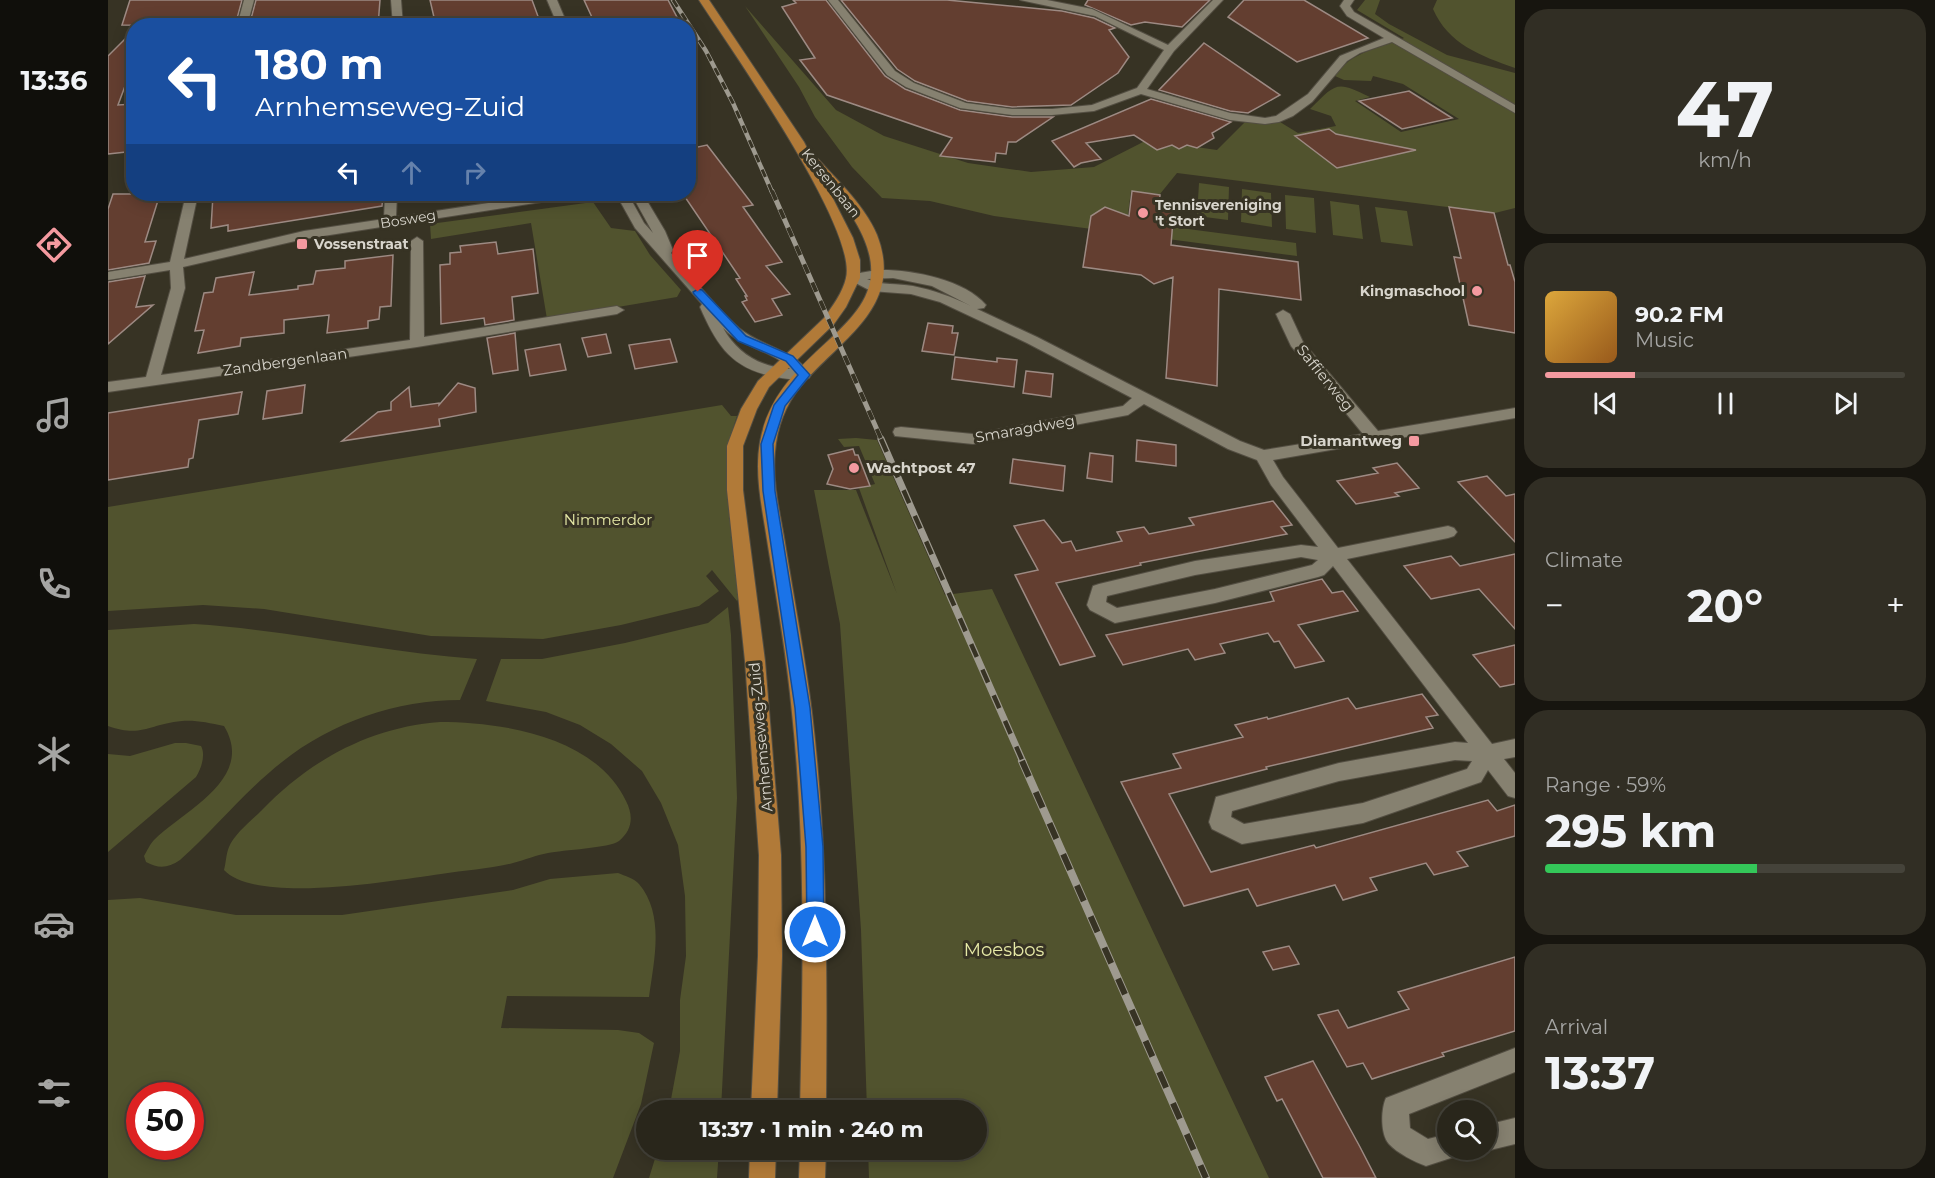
<!DOCTYPE html>
<meta charset="utf-8">
<style>
:root{--surface:#29261b;--page:#312e24;--text:#f1f3f6;--muted:#a5a5a3;--line:#45433a;--accent:#f49aa0}
body{margin:0;font-family:Montserrat,sans-serif;background:var(--page);color:var(--text);height:100vh;display:flex;flex-direction:column;font-size:22px;white-space:nowrap}
*{box-sizing:border-box;margin:0}
p{font-size:20px;color:var(--muted)}
.icon{flex:none;width:33px;height:33px;fill:none;stroke:currentColor;stroke-width:2;stroke-linecap:round;stroke-linejoin:round}
.map{position:relative;flex:1;overflow:hidden}
.panel{display:flex;flex-direction:column;gap:9px;padding:9px;background:#17150f;width:420px}
.panel>*{flex:none}
.hud{position:absolute;left:18px;top:18px;width:570px;height:183px;border-radius:24px;box-shadow:0 3px 15px #0003,0 0 0 2px var(--line);background:#1a4fa0;color:#fff;overflow:hidden}
.buttons{position:absolute;left:1329px;top:1100px;display:grid;gap:12px}
.buttons a{display:grid;place-items:center;width:60px;height:60px;border-radius:50%;background:var(--surface);box-shadow:0 3px 15px #0003,0 0 0 2px var(--line);font-size:30px}
.speed{position:absolute;left:18px;top:1082px;display:flex;gap:12px;font-size:30px;font-weight:700;text-align:center}
.speed>*{display:grid;place-content:center;width:78px;height:78px;border-radius:50%;background:var(--surface);box-shadow:0 3px 15px #0003,0 0 0 2px var(--line);line-height:1}
.speed .limit{border:9px solid #d22;background:#fff;color:#111}
.pin{position:absolute;display:grid;place-items:center;width:51px;height:51px;color:#fff;margin:-62px -26px;border-radius:50% 50% 50% 0;rotate:-45deg;box-shadow:0 0 6px #0007}
.pin .icon{rotate:45deg}
.me{position:absolute;width:66px;margin:-33px;rotate:0deg;stroke-linejoin:round;filter:drop-shadow(0 0 4px #0008)}
.turn{display:flex;align-items:center;gap:21px;height:126px;padding:0 30px;font-size:27px}
.turn .icon{width:78px;height:78px;stroke-width:2.5}
.turn b{display:block;font-size:42px;line-height:51px}
.lanes{display:flex;align-items:center;height:57px;padding:0 30px;background:#0003;justify-content:center;gap:30px;direction:ltr}
.lanes .off{opacity:.35}
.big{font-size:45px;font-weight:700;line-height:1.1}
.panel .tile{flex:1;display:flex;flex-direction:column;justify-content:center;gap:9px;min-width:0;padding:0 21px;border-radius:24px;background:var(--page)}
.panel .dial{align-items:center;gap:0}
.dial b{font-size:78px;line-height:1}
.song{display:flex;align-items:center;gap:18px}
.cover{width:72px;height:72px;border-radius:9px;background:linear-gradient(135deg,hsl(40 70% 55%),hsl(30 70% 35%))}
.played{height:6px;border-radius:3px;background:linear-gradient(90deg,var(--accent) 25%,var(--line) 25%)}
.keys{display:flex;justify-content:space-around;direction:ltr}
.heat{display:flex;justify-content:space-between;align-items:center;font-size:33px;direction:ltr}
.charge{height:9px;border-radius:4px;background:linear-gradient(90deg,#34c759 59%,var(--line) 0)}
.trip{position:absolute;left:528px;top:1100px;width:351px;height:60px;border-radius:30px;background:var(--surface);box-shadow:0 3px 15px #0003,0 0 0 2px var(--line);font-weight:700;line-height:60px;text-align:center}
main{display:flex;flex:1;min-height:0}
.dock{display:flex;flex-direction:column;width:108px;justify-content:space-around;align-items:center;background:#100f0b;color:var(--muted)}
.dock .icon{width:42px;height:42px}
.dock .current{color:var(--accent)}
.dock b{font-size:27px;color:var(--text)}
.map>svg:first-child{display:block}
</style>
<main>
<nav class="dock">
<b>13:36</b>
<svg class="icon current" aria-label="directions" viewBox="0 0 24 24"><path d="M12 3l9 9-9 9-9-9zM9 14v-3h6M13 9l2 2-2 2"/></svg>
<svg class="icon" aria-label="music" viewBox="0 0 24 24"><path d="M9 18V5l10-2v13"/><circle cx="6" cy="18" r="3"/><circle cx="16" cy="16" r="3"/></svg>
<svg class="icon" aria-label="phone" viewBox="0 0 24 24"><path d="M5 4h4l2 5-3 2q2 4 5 5l2-3 5 2v4C11 20 4 13 5 4z"/></svg>
<svg class="icon" aria-label="climate" viewBox="0 0 24 24"><path d="M12 3v18M4 7l16 10M4 17L20 7"/></svg>
<svg class="icon" aria-label="car" viewBox="0 0 24 24"><path d="M5 17H2v-5l4-1 3-4h7l3 4 3 1v5h-3M9 17h6M6 11h13"/><circle cx="7" cy="17" r="2"/><circle cx="17" cy="17" r="2"/></svg>
<svg class="icon" aria-label="filters" viewBox="0 0 24 24"><path d="M4 7h16M4 17h16"/><circle cx="9" cy="7" r="2"/><circle cx="15" cy="17" r="2"/></svg>
</nav>
<div class="map">
<svg width="1407" height="1178" viewBox="0 0 1407 1178">
<rect width="100%" height="100%" fill="#373324"/>
<!-- green -->
<path fill="#51532e" fill-rule="evenodd" d="M1257 0H1272L1267 14 1281 24 1339 55 1407 73V208L1387 213 1069 173 1052 194 1023 191 1019 221 1188 243 1189 256 886 216 822 201 774 198 744 167 707 117 691 87 637 6 728 110 776 136 860 163 923 172 986 167 1039 140 1109 150 1138 121 1172 122 1190 133 1228 126 1223 116 1202 109C1228 83 1228 80 1262 97L1247 101 1293 132 1351 119 1295 84 1265 76 1263 81 1236 80 1227 76C1243 51 1271 49 1296 38L1249 10Z
M1329 0H1407V68C1373 56 1340 44 1325 9Z
M1091 183 1121 187 1120 220 1089 216Z
M1134 189 1163 193 1164 227 1133 222Z
M1177 195 1206 198 1208 233 1178 229Z
M1222 201 1251 205 1255 239 1225 235Z
M485 202 503 228 527 231 542 255 573 290 569 297 439 319 423 223 323 239 322 224Z
M1267 207 1299 211 1305 246 1273 242Z
M614 405 623 416H629C609 471 625 538 632 595L629 601 604 570 598 576 611 591 591 606 513 625 435 639 323 636 156 609 95 605 0 611V507Z
M748 438 769 440 837 595 884 589 1161 1178H761L760 1149H868V1110H759L753 930 732 624 706 490H748L789 594 751 488 767 484 751 446 736 447 730 439Z
M620 607 623 635 629 798 613 1110H561L572 1051V1000L578 956 577 896 570 845 553 803 534 771 503 744 472 725 438 712 378 701 393 659H434L517 643 600 623Z
M86 624C181 630 274 652 369 659L352 700C289 700 224 722 174 762 137 791 107 829 72 860 60 868 51 869 38 862L36 856C39 851 42 844 46 840 76 810 148 779 116 726 101 723 88 720 74 721 41 724 34 738 0 726V630Z
M332 722C395 722 488 737 518 801 526 817 524 830 511 841 502 848 454 850 440 853 428 855 417 860 405 863 382 869 357 870 333 874 288 880 148 905 116 870 118 863 118 854 121 847 126 834 144 820 154 810 202 760 263 727 332 722Z
M67 743H78L93 746C98 755 93 769 88 777L0 852V754L22 756Z
M510 873C517 876 526 878 531 884 557 915 546 960 541 997L399 996 393 1028 510 1030 531 1033 546 1043 533 1104 505 1178H0V900L32 898 128 915H234L405 890 442 879ZM32 1095H82V1146H32Z
M550 1149H611L609 1178H541Z"/>
<!-- building -->
<path fill="#633e30" stroke="#9d8a83" stroke-width="1.5" d="M22 0H134L127 26 14 25Z
M148 0H272L270 26H141Z
M322 0H424L431 19 376 26H328Z
M476 0H560L572 23 552 26H488Z
M685 0H718L777 76 797 89 852 110 904 117H945L908 142H900L898 154 888 153 887 162 832 156 844 138 719 95 692 60 707 58 674 7 688 3Z
M733 0H839L954 11 986 18 1007 28 1001 30 1021 57 1010 73 963 105 904 107 859 101 807 81 789 69Z
M980 0H1102L1074 27 1037 22 1023 25 977 5Z
M1136 0H1196L1260 38 1189 62 1120 17Z
M26 30V62L10 105 26 104V128L18 152 0 154V56Z
M1096 43 1172 95 1140 113 1122 111 1051 90Z
M1301 91 1344 118 1294 129 1251 101Z
M1043 99 1123 122 1104 133 1106 138 1089 148 1079 145 1071 149 1064 145 1049 150 1026 135 978 143 993 159 973 163 966 167 944 141Z
M1221 129 1228 134 1308 150 1229 168 1187 136Z
M599 145 645 205 635 207 674 262 658 266 682 294 664 299 674 315 647 322 634 302 639 300 637 296H639L628 279 632 278 577 197V194H580V149Z
M1024 191 1052 195 1051 206 1066 208 1063 245 1190 262 1193 300 1111 289 1109 386 1058 378 1065 277 1046 284 1033 275 975 267 983 216 997 207 1021 216Z
M5 194H52L37 242 48 241 41 263 0 270V209Z
M136 194H275L274 206 120 231V225L103 228 105 195Z
M1341 207 1386 213 1400 265H1402L1407 282V333L1361 325 1346 257 1353 258Z
M388 242 390 254 425 249 430 293 404 297 406 320 377 325 376 318 333 324 332 265 342 264V253L353 252 352 246Z
M285 255 283 306 272 307 271 319 260 321V328L219 333 221 315 176 320V333L133 338 132 346 90 353 96 330 87 331 96 293 105 292 108 278 146 272 141 295 190 289V286L205 284 208 271 237 268V261Z
M37 276 28 307 45 305 0 344V282Z
M820 323 845 326 844 333H850L846 355 814 351Z
M407 333 410 370 385 374 379 338Z
M498 334 503 353 480 357 474 338Z
M562 339 569 362 527 369 521 345Z
M452 344 458 370 422 376 417 350Z
M847 357 889 362V358L909 360 906 387 844 379Z
M918 371 945 374 943 397 915 393Z
M350 383 367 388 368 412 331 419 332 426 234 441 270 412 283 410V402L301 387 303 407 331 403V405Z
M197 385 194 413 155 419 159 391Z
M134 392 130 414 91 420 85 458 81 459 80 467 0 480V413Z
M1029 440 1068 445V466L1028 461Z
M745 449 747 455H750L762 486 742 489 719 484 725 469 720 455Z
M982 453 1005 456 1004 482 979 478Z
M905 459 957 466 955 491 902 483Z
M1289 463 1311 488 1287 493 1291 496 1248 504 1229 481 1270 473 1265 468Z
M1379 476 1398 496 1407 494V542L1350 482Z
M1165 501 1184 525 1173 527 1179 534 1032 563 1033 565 948 583 987 656 952 665 907 575 930 570 906 526 936 520 954 543 963 541 968 551 1014 541 1009 532 1036 527 1041 534 1086 525 1081 518Z
M1407 554V629L1371 589 1323 599 1296 566 1343 556 1352 566Z
M1214 579 1224 593 1235 591 1250 611 1190 625 1216 661 1187 668 1171 641 1166 642 1160 633 1112 644 1117 653 1103 656 1087 660 1080 649 1015 665 998 635 1166 601 1162 592Z
M1407 645V684L1392 687 1365 655Z
M1314 694 1330 715 1318 717 1325 728 1158 767 1159 769 1061 794 1103 872 1206 845 1208 848 1380 800 1389 811 1407 805V836L1349 852 1360 866 1326 875 1318 863 1262 878 1269 890 1235 900 1227 885 1149 906 1140 889 1076 906 1013 782 1073 768 1065 754 1135 737 1127 725 1159 717 1160 719 1240 698 1248 709Z
M1181 946 1191 964 1165 970 1155 952Z
M1407 957V1031L1334 1053 1336 1056 1264 1079 1255 1063 1239 1067 1210 1015 1230 1010 1240 1028 1301 1009 1290 992Z
M1205 1061 1252 1147 1268 1178H1215L1174 1099 1169 1101 1157 1077Z"/>
<g fill="none" stroke-linecap="round" stroke-linejoin="round">
<defs>
<path id="minor" d="M136 0H146L139 26H129Z
M283 0H293L295 26H285Z
M439 0H449L460 26H450Z
M720 0H730L787 71 806 83 858 103 904 109H944L984 105 1029 88 1056 50 987 16 912 0H939L984 9 1060 45 1105 0H1115L1066 51 1039 89 1122 113 1157 118 1168 116 1200 94 1232 56 1276 38 1239 16 1232 6 1236 0H1246L1242 6 1246 12 1407 105V113L1284 42 1252 53 1239 61 1204 102 1185 116 1171 122 1157 124 1122 120 1033 94 986 111 944 115H904L852 108 798 87 779 75Z
M78 194H90L76 259 196 231 276 219 277 194H289L288 217 439 194H465L459 198 196 239 75 267 77 288 53 375 302 340 303 241 309 237 315 241 316 337 509 306 516 310 509 314 309 347 0 392V382L38 377 63 288 62 270 0 280V272L62 262Z
M508 194H520L536 223 545 233 525 197 521 194H535L557 231 565 250 563 253C585 277 606 306 631 328 655 348 685 348 703 375L701 378C691 381 679 379 668 377 624 369 609 346 592 307L594 304 527 228ZM615 328C635 349 665 350 682 369 652 367 630 354 615 328Z
M769 270C802 269 856 279 878 305L876 308 869 309 929 337 1132 441 1156 450 1255 434 1183 346 1168 314 1175 310 1182 314 1195 342 1270 431 1407 408V418L1165 460 1175 477 1230 548 1340 526 1346 528 1349 532 1346 536 1340 538 1239 559 1384 744 1407 739V757L1396 759 1407 773V798L1400 796 1380 770 1373 782 1255 823 1134 844 1104 829 1101 822 1108 797 1115 795 1231 763 1347 742 1360 743 1225 566 1216 575 1210 577 1107 603 1007 623 982 610 979 605 985 586 991 584 1087 561 1193 545 1210 547 1163 485 1149 460 1120 449 1036 404 1020 415 865 444 787 436 785 432 787 428 793 427 865 434 1015 406 1024 398 919 343 832 302 803 294 763 291 738 278 740 275ZM785 278 824 286 863 306C845 297 825 290 805 286 789 283 775 286 759 279ZM1193 557 1210 560 1204 565 1107 589 1009 608 998 602 999 596 1087 575ZM1347 760 1364 761 1359 769 1255 803 1136 824 1123 817 1124 811 1231 781Z
M1407 1048V1072L1301 1114 1302 1128 1320 1139 1340 1134V1149H1352L1349 1156 1318 1166C1307 1162 1289 1153 1281 1144 1272 1134 1273 1109 1278 1098Z
M1407 1118V1144L1378 1151 1373 1149H1378V1125Z"/>
<path id="major" d="M591 0H601L696 142 704 158 710 159C731 182 757 206 769 235 797 307 732 339 693 386 677 405 669 428 667 452 664 482 672 513 677 543 686 599 697 656 704 713 720 845 719 977 718 1110H692C695 977 698 845 684 713 679 657 669 602 660 546 655 512 646 476 652 442 673 322 846 327 714 177L745 238 752 260V278L738 307 726 324 661 387 649 409 635 446V490L657 661 673 855 674 956 669 1110H643L650 956 651 855 637 661 619 490V446L633 409 650 381 716 318C724 307 735 292 738 278 750 228 622 48 591 0Z
M642 1149H668L667 1178H641Z
M692 1149H718L717 1178H691Z"/>
</defs>
<!-- minor casing -->
<use href="#minor" stroke="#534e42" stroke-width="2"/>
<!-- major casing -->
<use href="#major" stroke="#534e42" stroke-width="2"/>
<!-- minor -->
<use href="#minor" fill="#868170" fill-rule="evenodd"/>
<!-- major -->
<use href="#major" fill="#b17a38" fill-rule="evenodd"/>
<defs>
<path id="rail-far3" d="M565 0 598 51 625 103 664 192"/>
<path id="rail-far2" d="M664 191 774 441"/>
<path id="rail-far1" d="M773 439 915 762"/>
<path id="rail" d="M914 761 1098 1178"/>
</defs>
<!-- rail-far3 casing -->
<use href="#rail-far3" stroke="#9e9a8f" stroke-width="4.5"/>
<!-- rail-far2 casing -->
<use href="#rail-far2" stroke="#9e9a8f" stroke-width="5"/>
<!-- rail-far1 casing -->
<use href="#rail-far1" stroke="#9e9a8f" stroke-width="7"/>
<!-- rail casing -->
<use href="#rail" stroke="#9e9a8f" stroke-width="8"/>
<!-- rail-far3 -->
<use href="#rail-far3" stroke="#373324" stroke-width="3" stroke-dasharray="8" stroke-linecap="butt"/>
<!-- rail-far2 -->
<use href="#rail-far2" stroke="#373324" stroke-width="4" stroke-dasharray="10" stroke-linecap="butt"/>
<!-- rail-far1 -->
<use href="#rail-far1" stroke="#373324" stroke-width="4.5" stroke-dasharray="14" stroke-linecap="butt"/>
<!-- rail -->
<use href="#rail" stroke="#373324" stroke-width="6" stroke-dasharray="17" stroke-linecap="butt"/>
</g>
<!-- route -->
<path fill="#1a73e8" stroke="#114b97" stroke-width="1.5" d="M590 289 594 290 638 336 685 356 702 375 677 406 665 444 667 491 702 708 715 847 716 932 713 938 707 940 701 938 699 932 698 847 687 708 655 491 653 444 666 405 690 375 678 361 630 341 586 294 585 292Z"/>
<!-- markers -->
<g fill="#f49aa0" stroke="#373324" stroke-width="2">
<circle cx="1035" cy="213" r="6"/>
<rect x="188" y="238" width="12" height="12" rx="3"/>
<circle cx="1369" cy="291" r="6"/>
<rect x="1300" y="435" width="12" height="12" rx="3"/>
<circle cx="746" cy="468" r="6"/>
</g>
<g text-anchor="middle" stroke-width="6" stroke-linejoin="round" paint-order="stroke">
<!-- far-street labels -->
<g font-size="14" fill="#d8d5cc" stroke="#373324">
<text transform="translate(723 183) rotate(51)" y="5">Kersenbaan</text>
<text transform="translate(300 219) rotate(-9)" y="5">Bosweg</text>
</g>
<!-- far-poi labels -->
<g font-size="14" font-weight="bold" fill="#d8d5cc" stroke="#373324" text-anchor="start">
<text x="1047" y="210">Tennisvereniging<tspan x="1047" dy="16">'t Stort</tspan></text>
<text x="206" y="249">Vossenstraat</text>
<text x="1357" y="296" text-anchor="end">Kingmaschool</text>
</g>
<!-- street labels -->
<g font-size="15" fill="#d8d5cc" stroke="#373324">
<text transform="translate(177 362) rotate(-8)" y="5">Zandbergenlaan</text>
<text transform="translate(1217 378) rotate(51)" y="5">Saffierweg</text>
<text transform="translate(917 429) rotate(-10)" y="5">Smaragdweg</text>
<text transform="translate(653 737) rotate(-95)" y="5">Arnhemseweg-Zuid</text>
</g>
<!-- poi labels -->
<g font-size="15" font-weight="bold" fill="#d8d5cc" stroke="#373324" text-anchor="end">
<text x="1294" y="446">Diamantweg</text>
<text x="758" y="473" text-anchor="start">Wachtpost 47</text>
</g>
<!-- park labels -->
<g font-size="15" fill="#e7eaa7" stroke="#373324">
<text x="500" y="525">Nimmerdor</text>
</g>
<!-- near-park labels -->
<g font-size="18" fill="#e7eaa7" stroke="#373324">
<text x="896" y="956">Moesbos</text>
</g>
</g>
</svg>
<div class="buttons">
<a><svg class="icon" aria-label="search" viewBox="0 0 24 24"><circle cx="10" cy="10" r="6"/><path d="M15 15l6 6"/></svg></a>
</div>
<div class="speed"><div class="limit">50</div></div>
<div class="pin" style="left:590px;top:292px;background:#d93025"><svg class="icon" aria-label="arrive" viewBox="0 0 24 24"><path d="M6 21V4h12l-3 4 3 4H6"/></svg></div>
<svg class="me" style="left:707px;top:932px" viewBox="-20 -20 40 40"><circle r="17" fill="#1a73e8" stroke="#fff" stroke-width="3"/><path d="M0-11L8 9 0 5-8 9z" fill="#fff"/></svg>
<div class="trip">13:37 · 1 min · 240 m</div>
<div class="hud">
<div class="turn"><svg class="icon" aria-label="left" viewBox="0 0 24 24"><path d="M17 20v-9H6M10 6l-5 5 5 5"/></svg><div><b>180 m</b>Arnhemseweg-Zuid</div></div>
<div class="lanes"><svg class="icon" aria-label="left" viewBox="0 0 24 24"><path d="M17 20v-9H6M10 6l-5 5 5 5"/></svg><svg class="icon off" aria-label="ahead" viewBox="0 0 24 24"><path d="M12 20V5M6 11l6-6 6 6"/></svg><svg class="icon off" aria-label="right" viewBox="0 0 24 24"><path d="M7 20v-9h11M14 6l5 5-5 5"/></svg></div>
</div>
</div>
<section class="panel">
<div class="tile dial"><b>47</b><p>km/h</p></div>
<div class="tile">
<div class="song"><i class="cover"></i><div><b>90.2 FM</b><p>Music</p></div></div>
<div class="played"></div>
<div class="keys"><svg class="icon" aria-label="previous" viewBox="0 0 24 24"><path d="M18 5L8 12l10 7zM5 5v14"/></svg><svg class="icon" aria-label="pause" viewBox="0 0 24 24"><path d="M8 5v14M16 5v14"/></svg><svg class="icon" aria-label="next" viewBox="0 0 24 24"><path d="M6 5l10 7-10 7zM19 5v14"/></svg></div>
</div>
<div class="tile"><p>Climate</p>
<div class="heat"><a>−</a><b class="big">20°</b><a>+</a></div>
</div>
<div class="tile"><p>Range · 59%</p><b class="big">295 km</b><div class="charge"></div></div>
<div class="tile"><p>Arrival</p><b class="big">13:37</b></div>
</section>
</main>
